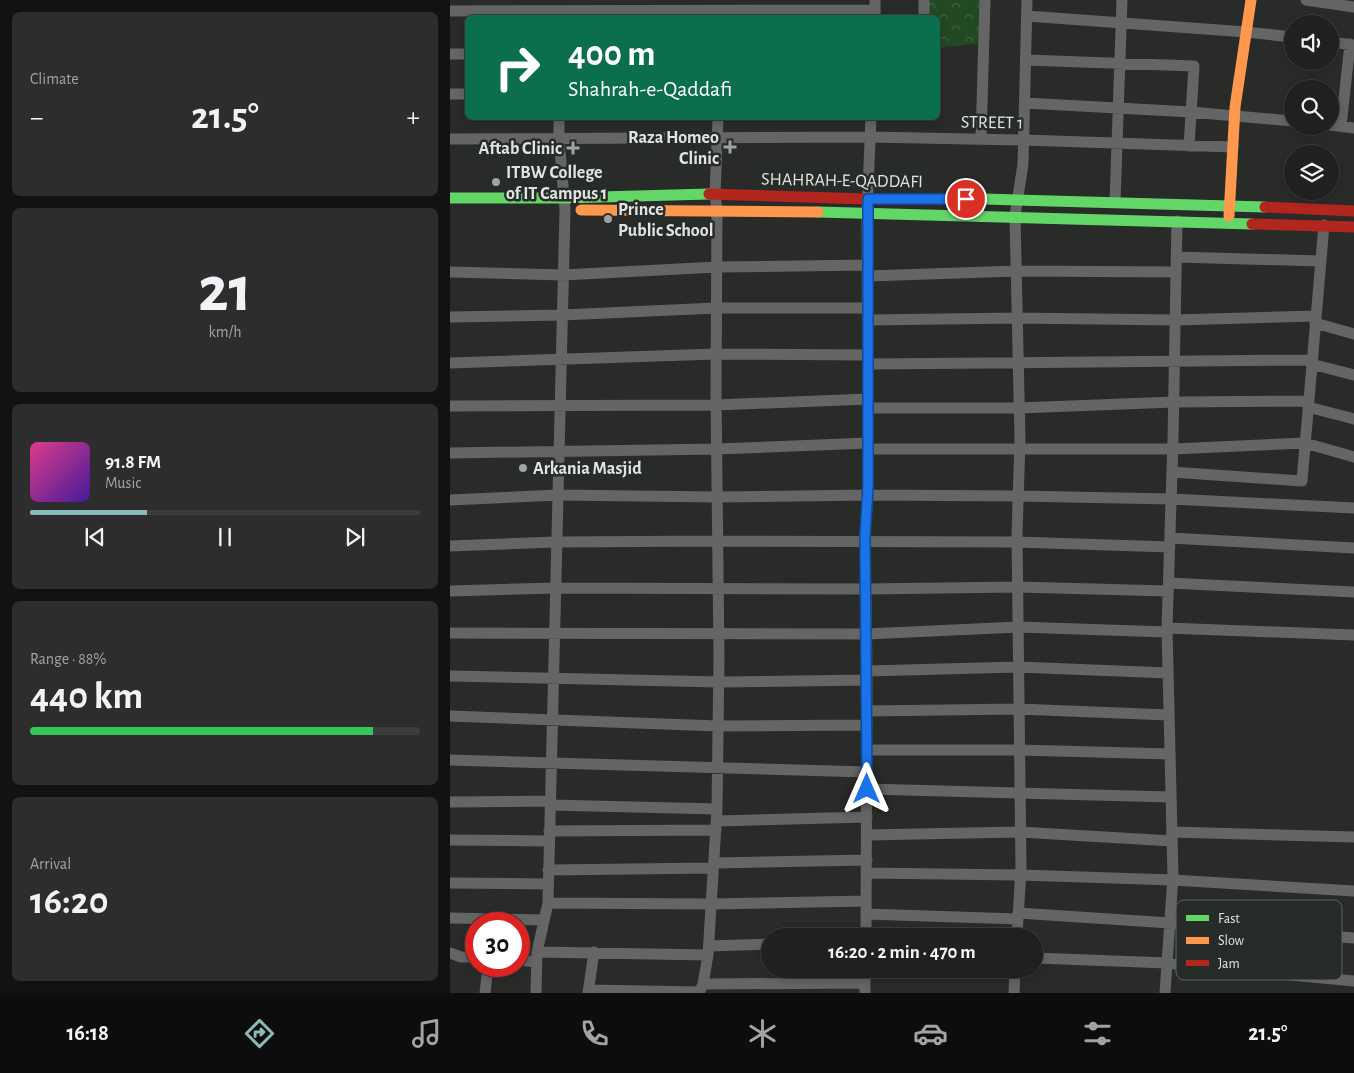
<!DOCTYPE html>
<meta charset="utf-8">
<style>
:root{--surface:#1f201f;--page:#2c2d2c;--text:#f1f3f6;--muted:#a1a3a4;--line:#3c3e3d;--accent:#8bbbb9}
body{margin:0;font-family:"Alegreya Sans",sans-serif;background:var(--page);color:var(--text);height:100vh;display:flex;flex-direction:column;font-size:19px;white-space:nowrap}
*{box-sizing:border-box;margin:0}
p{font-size:16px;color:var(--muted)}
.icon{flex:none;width:28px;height:28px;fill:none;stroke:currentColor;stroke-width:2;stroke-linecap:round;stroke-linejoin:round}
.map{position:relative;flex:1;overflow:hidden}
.details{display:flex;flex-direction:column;gap:12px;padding:12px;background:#111211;width:450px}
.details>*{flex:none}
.guide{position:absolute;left:15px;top:15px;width:475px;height:105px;border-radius:8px;box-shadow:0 2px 8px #0003,0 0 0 1px var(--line);background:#0b6e4f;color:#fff;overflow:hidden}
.controls{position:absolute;left:834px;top:15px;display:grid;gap:10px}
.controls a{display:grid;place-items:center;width:55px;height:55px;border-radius:50%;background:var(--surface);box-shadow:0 2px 8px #0003,0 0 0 1px var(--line);font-size:25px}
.speed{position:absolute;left:15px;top:912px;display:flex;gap:10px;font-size:25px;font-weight:700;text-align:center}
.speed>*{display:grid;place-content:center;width:65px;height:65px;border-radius:50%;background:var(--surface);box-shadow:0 2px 8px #0003,0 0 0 1px var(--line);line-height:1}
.speed .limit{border:8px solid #d22;background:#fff;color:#111}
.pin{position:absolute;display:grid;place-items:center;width:42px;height:42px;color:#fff;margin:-21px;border:2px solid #fff;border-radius:50%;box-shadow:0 1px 5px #0007}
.me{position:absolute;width:55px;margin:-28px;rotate:0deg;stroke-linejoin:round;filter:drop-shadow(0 0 4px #0008)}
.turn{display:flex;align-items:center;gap:18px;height:105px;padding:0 20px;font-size:22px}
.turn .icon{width:65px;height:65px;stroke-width:2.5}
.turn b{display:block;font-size:35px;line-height:42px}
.big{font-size:38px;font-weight:700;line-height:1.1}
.details .tile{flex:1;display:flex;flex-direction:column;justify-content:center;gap:8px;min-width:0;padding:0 18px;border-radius:8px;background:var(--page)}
.details .dial{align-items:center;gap:0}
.dial b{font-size:65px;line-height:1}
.song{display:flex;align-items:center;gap:15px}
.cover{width:60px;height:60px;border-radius:8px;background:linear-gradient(135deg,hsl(330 70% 55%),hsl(260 70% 35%))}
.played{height:5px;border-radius:2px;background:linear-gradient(90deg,var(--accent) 30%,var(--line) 30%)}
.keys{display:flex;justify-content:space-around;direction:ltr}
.heat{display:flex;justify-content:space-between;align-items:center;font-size:28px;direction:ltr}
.charge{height:8px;border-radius:4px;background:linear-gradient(90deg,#34c759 88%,var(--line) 0)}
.trip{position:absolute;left:311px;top:928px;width:282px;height:50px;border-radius:25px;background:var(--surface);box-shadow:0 2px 8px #0003,0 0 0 1px var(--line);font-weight:700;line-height:50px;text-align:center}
.menu{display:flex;height:80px;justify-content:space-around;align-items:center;background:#0c0d0c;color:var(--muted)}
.menu .icon{width:35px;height:35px}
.menu .selected{color:var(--accent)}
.menu b{font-size:22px;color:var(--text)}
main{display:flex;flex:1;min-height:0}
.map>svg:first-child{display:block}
</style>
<main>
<section class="details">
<div class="tile"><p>Climate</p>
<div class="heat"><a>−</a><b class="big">21.5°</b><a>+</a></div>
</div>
<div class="tile dial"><b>21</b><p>km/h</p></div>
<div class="tile">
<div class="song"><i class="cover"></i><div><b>91.8 FM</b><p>Music</p></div></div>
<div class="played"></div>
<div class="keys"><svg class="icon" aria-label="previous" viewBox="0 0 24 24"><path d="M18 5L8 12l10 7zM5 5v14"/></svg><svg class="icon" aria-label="pause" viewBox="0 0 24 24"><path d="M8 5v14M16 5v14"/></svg><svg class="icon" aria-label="next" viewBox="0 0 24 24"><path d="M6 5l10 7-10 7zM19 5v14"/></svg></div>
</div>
<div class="tile"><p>Range · 88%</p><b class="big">440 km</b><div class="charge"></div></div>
<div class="tile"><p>Arrival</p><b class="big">16:20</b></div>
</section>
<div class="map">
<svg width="904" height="993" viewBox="0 0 904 993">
<defs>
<pattern id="park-crowns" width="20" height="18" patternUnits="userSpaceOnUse" patternTransform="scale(1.25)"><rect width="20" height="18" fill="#224923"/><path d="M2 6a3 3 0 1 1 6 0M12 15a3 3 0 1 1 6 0" fill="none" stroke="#426343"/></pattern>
</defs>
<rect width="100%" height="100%" fill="#292b29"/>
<!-- park -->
<path fill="url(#park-crowns)" d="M474 0H533L532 43 488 48V18H473Z"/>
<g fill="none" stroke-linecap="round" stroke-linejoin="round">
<!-- street -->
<path stroke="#646564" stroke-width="11" d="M856 0 904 7
M0 11 425 10
M577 16 796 32 842 37
M425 18V0
M474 18V0
M880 42 904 45
M0 54H18
M576 60 744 66 739 146
M0 94H18
M575 103 741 112 842 121
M880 125 904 128
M891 126 900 44
M0 139 420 137 574 140 783 147
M531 139 535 0
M665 202 672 0
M726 257 870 261
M0 272 113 275 267 267 418 265
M418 276 567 271 726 272
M0 317 112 315 266 308H418
M418 320 568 318 725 320 865 316
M865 323 904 334
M0 363 266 354 418 355
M418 364 861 360
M861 364 904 375
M0 406 266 405 418 399
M858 407 904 419
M418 408H569L724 402 858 401
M418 449H723L855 443 904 457
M0 453 267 449 418 443
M722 472 852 481 874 225
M0 500 108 495 267 497 418 495 568 496 721 499 904 508
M720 538 904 548
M0 546 106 542 268 541 567 542 720 547
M719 583 904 592
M0 591 105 588 416 589 568 587 718 591
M717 628 904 635
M0 633 417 634 568 627 717 632
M417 671 568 667 718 673
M0 676 269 682 417 680
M417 711 568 709 719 715
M0 716 268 726 417 725
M417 750H569L720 754
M0 760 417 772
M417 789 721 797
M0 802 100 801
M100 805 267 809
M267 821 417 817
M99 831 266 830
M722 832 904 837
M417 835 570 832 722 841
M0 840 99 841
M264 863 417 860
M98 870 263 868
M417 873 571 875 723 880 904 891
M0 883 98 884
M98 903 261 904 416 901
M568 913 720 923 904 938
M416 914 568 919
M0 918 94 920
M416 936 417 671 415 537 418 487 417 212 421 118
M567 936 571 868 567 534 570 440 565 216 573 164 577 0
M259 946 320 944
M87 952 258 955
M0 953 11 957H26
M585 958 717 963 904 981
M69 960 86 962
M253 984 415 983
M139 990 249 992
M35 993 38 966
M86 993 87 952 98 903 115 210 109 138V118
M138 993 144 952
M249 993 253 984 258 955 267 809 269 657 266 394 267 210 265 194 268 118
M415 993V969
M564 993 565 969
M715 993 723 876 717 628 723 439 727 221"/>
<!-- fast -->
<path stroke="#63d668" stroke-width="11" d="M0 198H114L259 194
M476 199H535L815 207
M368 212 802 224"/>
<!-- slow -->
<path stroke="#ff974d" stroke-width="11" d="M131 210 368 212
M779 216 785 107 801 0"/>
<!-- jam -->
<path stroke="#b3261e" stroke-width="11" d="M259 194 418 199H476
M815 207 904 211
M802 224 904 227"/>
</g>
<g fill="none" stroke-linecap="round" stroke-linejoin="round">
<defs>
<path id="route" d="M417 789 415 537 418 487V199H516"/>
</defs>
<!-- route casing -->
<use href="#route" stroke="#114b97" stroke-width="12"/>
<!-- route -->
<use href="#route" stroke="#1a73e8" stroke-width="9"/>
</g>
<!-- markers -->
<g fill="#a1a3a1" stroke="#282c28" stroke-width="2">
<path d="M277.5 139.5h5v5h5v5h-5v5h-5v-5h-5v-5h5z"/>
<path d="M120.5 140.5h5v5h5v5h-5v5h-5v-5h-5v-5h5z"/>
<circle cx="46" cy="182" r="5"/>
<circle cx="158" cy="219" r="5"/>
<circle cx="73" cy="468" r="5"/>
</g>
<g text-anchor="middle" stroke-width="5" stroke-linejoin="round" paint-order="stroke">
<!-- street labels -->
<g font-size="18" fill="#e2e4e2" stroke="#282c28">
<text transform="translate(542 122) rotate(1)" y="6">STREET 1</text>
<text transform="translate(392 180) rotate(1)" y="6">SHAHRAH-E-QADDAFI</text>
</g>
<!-- poi labels -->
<g font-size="18" font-weight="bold" fill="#e2e4e2" stroke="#282c28" text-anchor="start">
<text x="269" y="143" text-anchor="end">Raza Homeo<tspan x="269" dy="21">Clinic</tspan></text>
<text x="112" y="154" text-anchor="end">Aftab Clinic</text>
<text x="56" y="178">ITBW College<tspan x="56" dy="21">of IT Campus 1</tspan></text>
<text x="168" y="215">Prince<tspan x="168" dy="21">Public School</tspan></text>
<text x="83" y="474">Arkania Masjid</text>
</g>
</g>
<!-- legend -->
<rect x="726" y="900" width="166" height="80" rx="8" fill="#282c28" stroke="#606360" stroke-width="1"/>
<rect x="736" y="915" width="23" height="6" fill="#63d668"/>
<rect x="736" y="937" width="23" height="7" fill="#ff974d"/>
<rect x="736" y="960" width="23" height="6" fill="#b3261e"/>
<g font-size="14" fill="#e2e4e2">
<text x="768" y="923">Fast</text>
<text x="768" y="945">Slow</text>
<text x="768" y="968">Jam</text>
</g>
</svg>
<div class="controls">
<a><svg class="icon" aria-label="sound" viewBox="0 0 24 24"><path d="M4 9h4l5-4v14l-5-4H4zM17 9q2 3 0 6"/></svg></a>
<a><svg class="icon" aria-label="search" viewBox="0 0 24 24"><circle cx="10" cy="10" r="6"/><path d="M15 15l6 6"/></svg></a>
<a><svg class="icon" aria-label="layers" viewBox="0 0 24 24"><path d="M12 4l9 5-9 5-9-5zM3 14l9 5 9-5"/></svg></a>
</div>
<div class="speed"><div class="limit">30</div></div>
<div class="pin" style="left:516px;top:199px;background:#d93025"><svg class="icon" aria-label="arrive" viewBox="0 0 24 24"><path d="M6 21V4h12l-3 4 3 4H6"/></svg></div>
<svg class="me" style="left:417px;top:789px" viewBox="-20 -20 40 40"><path d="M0-17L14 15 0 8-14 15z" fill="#1a73e8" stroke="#fff" stroke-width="4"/></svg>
<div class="trip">16:20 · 2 min · 470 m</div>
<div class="guide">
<div class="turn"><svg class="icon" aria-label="right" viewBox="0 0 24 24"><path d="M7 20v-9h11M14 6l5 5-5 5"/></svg><div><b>400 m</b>Shahrah-e-Qaddafi</div></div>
</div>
</div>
</main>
<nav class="menu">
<b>16:18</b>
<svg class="icon selected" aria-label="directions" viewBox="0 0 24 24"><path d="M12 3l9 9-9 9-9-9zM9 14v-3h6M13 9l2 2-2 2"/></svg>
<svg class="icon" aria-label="music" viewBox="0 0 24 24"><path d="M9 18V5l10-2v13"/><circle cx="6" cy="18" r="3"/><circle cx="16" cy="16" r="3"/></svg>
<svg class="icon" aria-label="phone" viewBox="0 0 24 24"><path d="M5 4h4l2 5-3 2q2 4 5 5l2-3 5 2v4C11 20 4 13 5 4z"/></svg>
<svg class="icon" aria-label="climate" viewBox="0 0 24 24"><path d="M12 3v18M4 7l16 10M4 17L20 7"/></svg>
<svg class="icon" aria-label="car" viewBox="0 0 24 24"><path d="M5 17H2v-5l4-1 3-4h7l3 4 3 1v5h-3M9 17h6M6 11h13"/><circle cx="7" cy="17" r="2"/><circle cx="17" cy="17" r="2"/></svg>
<svg class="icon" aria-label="filters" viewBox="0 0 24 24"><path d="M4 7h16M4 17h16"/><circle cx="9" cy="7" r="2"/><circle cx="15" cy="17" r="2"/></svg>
<b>21.5°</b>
</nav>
